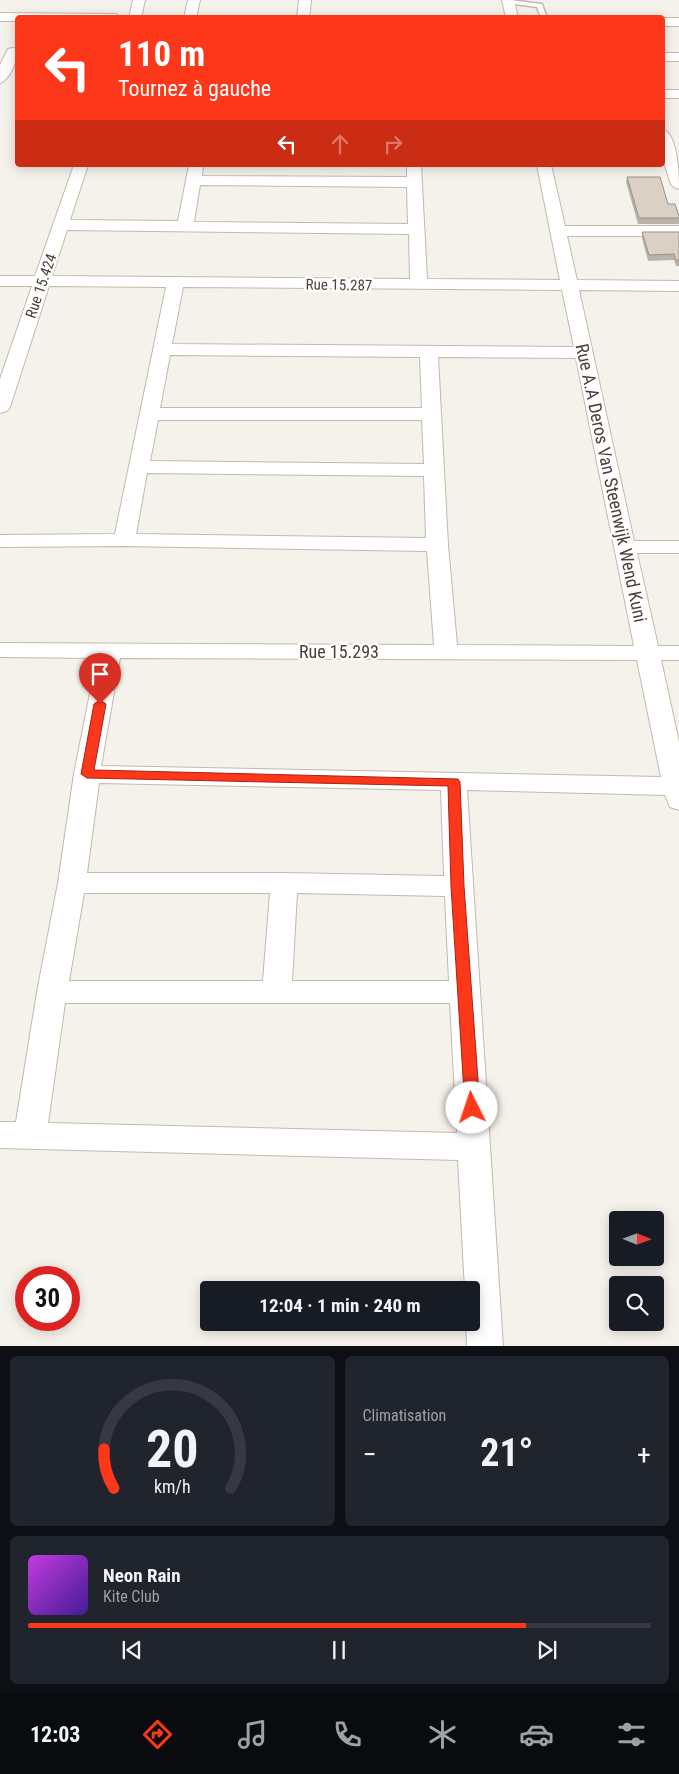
<!DOCTYPE html>
<html lang="fr">
<meta charset="utf-8">
<style>
:root{--surface:#171b24;--page:#20242c;--text:#f1f3f6;--muted:#9ea1a6;--line:#363941;--accent:#fd371a}
body{margin:0;font-family:"Roboto Condensed",sans-serif;background:var(--page);color:var(--text);height:100vh;display:flex;flex-direction:column;font-size:19px;white-space:nowrap}
*{box-sizing:border-box;margin:0}
p{font-size:16px;color:var(--muted)}
.icon{flex:none;width:28px;height:28px;fill:none;stroke:currentColor;stroke-width:2;stroke-linecap:round;stroke-linejoin:round}
.map{position:relative;height:1346px;overflow:hidden}
.details{display:flex;flex-direction:column;gap:10px;padding:10px;background:#0d0f14;flex:1}
.details>*{flex:none}
.top-card{position:absolute;left:15px;top:15px;width:650px;height:152px;border-radius:5px;box-shadow:0 2px 12px #0003;background:#fd371a;color:#fff;overflow:hidden}
.needle{width:32px;rotate:91deg}
.buttons{position:absolute;left:609px;top:1211px;display:grid;gap:10px}
.buttons a{display:grid;place-items:center;width:55px;height:55px;border-radius:5px;background:var(--surface);box-shadow:0 2px 12px #0003;font-size:25px}
.speed{position:absolute;left:15px;top:1266px;display:flex;gap:10px;font-size:25px;font-weight:700;text-align:center}
.speed>*{display:grid;place-content:center;width:65px;height:65px;border-radius:50%;background:var(--surface);box-shadow:0 2px 12px #0003;line-height:1}
.speed .limit{border:8px solid #d22;background:#fff;color:#111}
.pin{position:absolute;display:grid;place-items:center;width:42px;height:42px;color:#fff;margin:-51px -21px;border-radius:50% 50% 50% 0;rotate:-45deg;box-shadow:0 0 5px #0007}
.pin .icon{rotate:45deg}
.me{position:absolute;width:55px;margin:-28px;rotate:356deg;stroke-linejoin:round;filter:drop-shadow(0 0 4px #0008)}
.turn{display:flex;align-items:center;gap:18px;height:105px;padding:0 20px;font-size:22px}
.turn .icon{width:65px;height:65px;stroke-width:2.5}
.turn b{display:block;font-size:35px;line-height:42px}
.lanes{display:flex;align-items:center;height:48px;padding:0 20px;background:#0003;justify-content:center;gap:25px;direction:ltr}
.lanes .off{opacity:.35}
.big{font-size:38px;font-weight:700;line-height:1.1}
.details .widget{flex:1;display:flex;flex-direction:column;justify-content:center;gap:8px;min-width:0;padding:0 18px;border-radius:8px;background:var(--page)}
.details .dial{align-items:center;gap:0}
.dial svg{height:130px;overflow:visible;fill:none;stroke:var(--line);stroke-width:7;stroke-linecap:round;text-anchor:middle}
.dial text{fill:var(--text);stroke:none}
.song{display:flex;align-items:center;gap:15px}
.cover{width:60px;height:60px;border-radius:8px;background:linear-gradient(135deg,hsl(290 70% 55%),hsl(260 70% 35%))}
.played{height:5px;border-radius:2px;background:linear-gradient(90deg,var(--accent) 80%,var(--line) 80%)}
.keys{display:flex;justify-content:space-around;direction:ltr}
.heat{display:flex;justify-content:space-between;align-items:center;font-size:28px;direction:ltr}
.details .tiles{flex:1;display:grid;gap:10px;grid-template-columns:1fr 1fr}
.widget:last-child{grid-column:span 2}
.trip{position:absolute;left:200px;top:1281px;width:280px;height:50px;border-radius:5px;background:var(--surface);box-shadow:0 2px 12px #0003;font-weight:700;line-height:50px;text-align:center}
.menu{display:flex;height:80px;justify-content:space-around;align-items:center;background:#090b0e;color:var(--muted)}
.menu .icon{width:35px;height:35px}
.menu .on{color:var(--accent)}
.menu b{font-size:22px;color:var(--text)}
.map>svg:first-child{display:block}
</style>
<div class="map">
<svg width="679" height="1347" viewBox="0 0 679 1347">
<rect width="100%" height="100%" fill="#f5f2eb"/>
<g fill="none" stroke-linecap="round" stroke-linejoin="round">
<defs>
<path id="service" d="M509 0 542 4 547 18H541L537 7 507 3 506 2Z"/>
<path id="minor" d="M133 0H145L141 18H129Z
M188 0H200L196 18H184Z
M299 0H311L309 18H297Z
M502 0H514L518 18H506Z
M0 13 116 14 122 18H18V21H0Z
M662 18H679V26H662Z
M13 48 18 49C18 59 10 80 0 83V65L8 49Z
M662 53H679V61H662Z
M662 90H679V98H662Z
M662 129C678 133 679 175 679 189L674 187 671 184 662 157Z
M74 165H88L70 220 178 221 189 165H203L202 176 407 177V165H421L427 279 560 280 537 165H551L565 226H679V236H567L577 280 679 281V291L579 290 634 541H679V553H637L658 646H679V660H661L679 742V810L670 807 665 795 467 790 503 1347H467L466 1322H471V1290H465L458 1160 0 1148V1122H16L37 992 58 883 74 774 97 658 0 657V643L434 645 427 551 124 546 0 547V535L115 534 166 287 49 286 10 407 7 411 0 413V379L32 286H0V276H35ZM200 185 407 187 408 224 194 222ZM67 230 409 234 410 279 52 276ZM183 287 562 290 574 347 172 344ZM170 355 420 357 422 408H160ZM438 357 576 358 634 646 457 645 448 545ZM158 420H422L424 464 150 461ZM147 473 424 476 426 538 136 534ZM120 658 637 660 661 777 101 766ZM99 783 441 790 444 876 284 873H87ZM84 893H270L263 981H69ZM297 893 445 896 449 981H292ZM65 1003H450L457 1133 48 1123Z"/>
</defs>
<!-- service casing -->
<use href="#service" stroke="#c1baad" stroke-width="3"/>
<!-- minor casing -->
<use href="#minor" stroke="#c1baad" stroke-width="2"/>
<!-- service -->
<use href="#service" fill="#fff" fill-rule="evenodd"/>
<!-- minor -->
<use href="#minor" fill="#fff" fill-rule="evenodd"/>
</g>
<!-- wall -->
<path fill="#bbb3a8" d="M627 177 668 204 679 216V224H638L626 182Z
M642 232H679V266H676L674 260 648 261 642 238Z"/>
<!-- building -->
<path fill="#dad0c3" stroke="#999288" d="M627 177H660L668 204H675L679 216V218H639Z
M642 232H679V260H676L674 254 649 255Z"/>
<!-- route -->
<path fill="#fd371a" stroke="#a42411" d="M100 700 106 704 94 770 458 779 460 782 464 886 480 1108 478 1113 472 1114 467 1113 465 1108 451 886 448 786 87 778 81 774 94 704Z"/>
<g text-anchor="middle" stroke-width="5" stroke-linejoin="round" paint-order="stroke">
<!-- far-street labels -->
<g font-size="15" fill="#4a4238" stroke="#fff">
<text transform="translate(339 285) rotate(1)" y="5">Rue 15.287</text>
<text transform="translate(41 286) rotate(-71)" y="5">Rue 15.424</text>
</g>
<!-- street labels -->
<g font-size="18" fill="#4a4238" stroke="#fff">
<text transform="translate(611 483) rotate(78)" y="6">Rue A.A Deros Van Steenwijk Wend Kuni</text>
<text x="339" y="658">Rue 15.293</text>
</g>
</g>
</svg>
<div class="buttons">
<a><svg class="needle" viewBox="-14 -14 28 28"><path d="M0-13l5 13h-10z" fill="#e53935"/><path d="M0 13l5-13h-10z" fill="#9ea1a6"/></svg></a>
<a><svg class="icon" aria-label="search" viewBox="0 0 24 24"><circle cx="10" cy="10" r="6"/><path d="M15 15l6 6"/></svg></a>
</div>
<div class="speed"><div class="limit">30</div></div>
<div class="pin" style="left:100px;top:704px;background:#d93025"><svg class="icon" aria-label="arrive" viewBox="0 0 24 24"><path d="M6 21V4h12l-3 4 3 4H6"/></svg></div>
<svg class="me" style="left:472px;top:1108px" viewBox="-20 -20 40 40"><circle r="19" fill="#fff"/><path d="M0-13L10 11 0 6-10 11z" fill="#fd371a"/></svg>
<div class="trip">12:04 · 1 min · 240 m</div>
<div class="top-card">
<div class="turn"><svg class="icon" aria-label="left" viewBox="0 0 24 24"><path d="M17 20v-9H6M10 6l-5 5 5 5"/></svg><div><b>110 m</b>Tournez à gauche</div></div>
<div class="lanes"><svg class="icon" aria-label="left" viewBox="0 0 24 24"><path d="M17 20v-9H6M10 6l-5 5 5 5"/></svg><svg class="icon off" aria-label="ahead" viewBox="0 0 24 24"><path d="M12 20V5M6 11l6-6 6 6"/></svg><svg class="icon off" aria-label="right" viewBox="0 0 24 24"><path d="M7 20v-9h11M14 6l5 5-5 5"/></svg></div>
</div>
</div>
<section class="details">
<div class="tiles">
<div class="widget dial"><svg viewBox="0 0 100 80">
<path d="M14 69A42 42 0 1 1 86 69"/>
<path d="M14 69A42 42 0 0 1 8 45" stroke="#fd371a"/>
<text x="50" y="56" font-size="32" font-weight="700">20</text>
<text x="50" y="72" font-size="11">km/h</text>
</svg></div>
<div class="widget"><p>Climatisation</p>
<div class="heat"><a>−</a><b class="big">21°</b><a>+</a></div>
</div>
<div class="widget">
<div class="song"><i class="cover"></i><div><b>Neon Rain</b><p>Kite Club</p></div></div>
<div class="played"></div>
<div class="keys"><svg class="icon" aria-label="previous" viewBox="0 0 24 24"><path d="M18 5L8 12l10 7zM5 5v14"/></svg><svg class="icon" aria-label="pause" viewBox="0 0 24 24"><path d="M8 5v14M16 5v14"/></svg><svg class="icon" aria-label="next" viewBox="0 0 24 24"><path d="M6 5l10 7-10 7zM19 5v14"/></svg></div>
</div>
</div>
</section>
<nav class="menu">
<b>12:03</b>
<svg class="icon on" aria-label="directions" viewBox="0 0 24 24"><path d="M12 3l9 9-9 9-9-9zM9 14v-3h6M13 9l2 2-2 2"/></svg>
<svg class="icon" aria-label="music" viewBox="0 0 24 24"><path d="M9 18V5l10-2v13"/><circle cx="6" cy="18" r="3"/><circle cx="16" cy="16" r="3"/></svg>
<svg class="icon" aria-label="phone" viewBox="0 0 24 24"><path d="M5 4h4l2 5-3 2q2 4 5 5l2-3 5 2v4C11 20 4 13 5 4z"/></svg>
<svg class="icon" aria-label="climate" viewBox="0 0 24 24"><path d="M12 3v18M4 7l16 10M4 17L20 7"/></svg>
<svg class="icon" aria-label="car" viewBox="0 0 24 24"><path d="M5 17H2v-5l4-1 3-4h7l3 4 3 1v5h-3M9 17h6M6 11h13"/><circle cx="7" cy="17" r="2"/><circle cx="17" cy="17" r="2"/></svg>
<svg class="icon" aria-label="filters" viewBox="0 0 24 24"><path d="M4 7h16M4 17h16"/><circle cx="9" cy="7" r="2"/><circle cx="15" cy="17" r="2"/></svg>
</nav>
